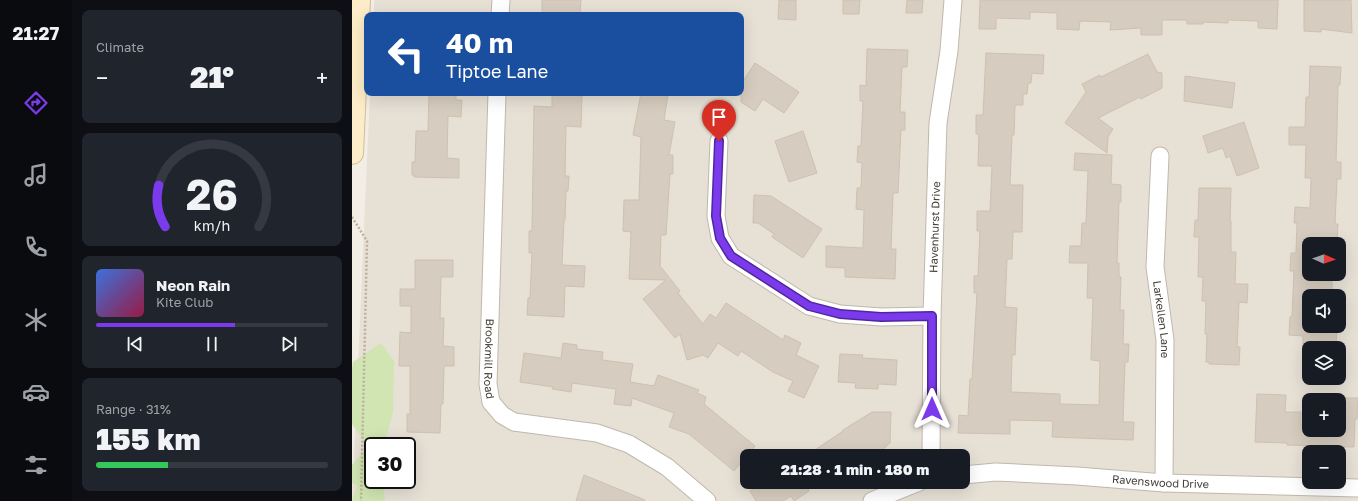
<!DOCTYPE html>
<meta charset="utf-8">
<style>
:root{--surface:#171b24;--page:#20242c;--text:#f1f3f6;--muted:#9ea1a6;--line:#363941;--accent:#7c3aed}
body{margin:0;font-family:"Golos Text",sans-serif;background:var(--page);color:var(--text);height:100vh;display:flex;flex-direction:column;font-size:15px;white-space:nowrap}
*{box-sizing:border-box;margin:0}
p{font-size:13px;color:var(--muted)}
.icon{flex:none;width:22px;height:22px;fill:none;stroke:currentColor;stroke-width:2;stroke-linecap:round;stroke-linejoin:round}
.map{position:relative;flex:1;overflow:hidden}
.panel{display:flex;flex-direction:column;gap:10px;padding:10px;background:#0d0f14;width:280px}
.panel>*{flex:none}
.guide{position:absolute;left:12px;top:12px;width:380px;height:84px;border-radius:8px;box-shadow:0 4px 16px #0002;background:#1a4fa0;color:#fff;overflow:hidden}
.needle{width:26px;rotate:92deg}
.buttons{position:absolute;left:950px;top:237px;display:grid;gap:8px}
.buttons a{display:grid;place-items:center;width:44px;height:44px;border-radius:8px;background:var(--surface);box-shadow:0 4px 16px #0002;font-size:20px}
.speed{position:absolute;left:12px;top:437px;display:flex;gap:8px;font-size:20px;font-weight:700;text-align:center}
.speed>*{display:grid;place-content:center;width:52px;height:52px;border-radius:50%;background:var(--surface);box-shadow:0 4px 16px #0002;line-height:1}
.speed .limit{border:2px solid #111;border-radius:6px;background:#fff;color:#111}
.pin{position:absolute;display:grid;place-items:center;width:34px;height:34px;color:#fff;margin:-41px -17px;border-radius:50% 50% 50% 0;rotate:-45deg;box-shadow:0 0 4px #0007}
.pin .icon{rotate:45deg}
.me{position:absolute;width:44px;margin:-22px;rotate:0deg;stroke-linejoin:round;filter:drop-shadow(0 0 3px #0008)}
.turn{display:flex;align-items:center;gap:14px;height:84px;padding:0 16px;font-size:18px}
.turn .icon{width:52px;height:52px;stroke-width:2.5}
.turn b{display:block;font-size:28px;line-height:34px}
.big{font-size:30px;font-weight:800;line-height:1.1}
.panel .card{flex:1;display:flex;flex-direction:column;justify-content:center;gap:6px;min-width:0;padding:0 14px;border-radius:8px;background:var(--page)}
.panel .dial{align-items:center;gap:0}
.dial svg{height:104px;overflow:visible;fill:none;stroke:var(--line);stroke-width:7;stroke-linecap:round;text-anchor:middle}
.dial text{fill:var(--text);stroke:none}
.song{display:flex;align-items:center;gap:12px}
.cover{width:48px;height:48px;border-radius:6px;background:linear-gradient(135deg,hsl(220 70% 55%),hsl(340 70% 35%))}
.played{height:4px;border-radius:2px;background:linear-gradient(90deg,var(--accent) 60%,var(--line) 60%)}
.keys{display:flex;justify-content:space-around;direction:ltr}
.heat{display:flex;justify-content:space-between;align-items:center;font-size:22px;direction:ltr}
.charge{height:6px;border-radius:3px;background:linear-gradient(90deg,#34c759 31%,var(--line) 0)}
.trip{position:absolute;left:388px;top:449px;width:230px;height:40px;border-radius:8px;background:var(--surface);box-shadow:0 4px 16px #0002;font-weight:800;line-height:40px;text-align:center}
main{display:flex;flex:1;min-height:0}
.dock{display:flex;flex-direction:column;width:72px;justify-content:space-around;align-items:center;background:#090b0e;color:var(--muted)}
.dock .icon{width:28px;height:28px}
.dock .current{color:var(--accent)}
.dock b{font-size:18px;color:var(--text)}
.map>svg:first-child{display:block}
</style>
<main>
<nav class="dock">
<b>21:27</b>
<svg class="icon current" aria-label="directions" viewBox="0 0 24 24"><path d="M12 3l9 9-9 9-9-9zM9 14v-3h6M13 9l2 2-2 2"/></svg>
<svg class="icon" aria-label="music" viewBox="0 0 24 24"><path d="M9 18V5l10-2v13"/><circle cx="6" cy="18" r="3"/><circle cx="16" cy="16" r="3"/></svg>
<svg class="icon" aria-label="phone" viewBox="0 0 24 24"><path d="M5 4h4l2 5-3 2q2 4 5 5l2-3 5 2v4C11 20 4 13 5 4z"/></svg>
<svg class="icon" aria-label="climate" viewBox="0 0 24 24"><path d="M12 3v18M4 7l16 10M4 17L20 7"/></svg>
<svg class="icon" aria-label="car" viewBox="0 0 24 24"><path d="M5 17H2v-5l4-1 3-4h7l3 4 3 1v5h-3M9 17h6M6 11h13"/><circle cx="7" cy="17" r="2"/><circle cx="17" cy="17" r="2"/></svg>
<svg class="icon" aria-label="filters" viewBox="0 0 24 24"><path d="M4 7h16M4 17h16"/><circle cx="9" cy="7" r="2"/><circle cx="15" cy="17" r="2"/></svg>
</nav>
<section class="panel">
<div class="card"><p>Climate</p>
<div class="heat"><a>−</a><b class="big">21°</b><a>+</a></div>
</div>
<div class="card dial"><svg viewBox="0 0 100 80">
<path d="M14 69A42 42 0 1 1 86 69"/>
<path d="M14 69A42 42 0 0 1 9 37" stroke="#7c3aed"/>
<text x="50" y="56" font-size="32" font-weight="700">26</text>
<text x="50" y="72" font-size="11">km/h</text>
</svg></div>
<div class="card">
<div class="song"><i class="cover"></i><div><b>Neon Rain</b><p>Kite Club</p></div></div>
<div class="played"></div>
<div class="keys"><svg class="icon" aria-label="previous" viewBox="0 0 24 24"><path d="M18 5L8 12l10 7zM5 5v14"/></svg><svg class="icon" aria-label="pause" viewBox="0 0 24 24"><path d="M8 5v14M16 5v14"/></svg><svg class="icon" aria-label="next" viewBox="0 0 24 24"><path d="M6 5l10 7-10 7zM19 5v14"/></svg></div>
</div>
<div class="card"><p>Range · 31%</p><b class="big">155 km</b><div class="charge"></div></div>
</section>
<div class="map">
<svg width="1006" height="501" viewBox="0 0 1006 501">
<rect width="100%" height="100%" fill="#f2eee6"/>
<!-- residential -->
<path fill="#e6e0d5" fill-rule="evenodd" d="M22 0H1006V501H0L18 93H389V15H22ZM957 244H987V274H957ZM957 296H987V326H957ZM957 348H987V378H957ZM957 400H987V430H957ZM21 446H55V480H21ZM957 452H987V482H957ZM395 456H611V482H395Z"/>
<!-- green -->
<path fill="#d0e5b1" d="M29 343 42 361 41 412 32 446H21V480H31L33 501H0L5 486 0 483V465L16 446 0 424V369L1 362Z"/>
<!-- building -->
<path fill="#d6ccbf" stroke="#cec1b0" d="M190 0H229L228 15H190Z
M427 0H444V20L426 19Z
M491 0H508L507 14H491Z
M555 0H571L570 13H554Z
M628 0H926L925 29 906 28V21L876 20V23L851 22V24H835V20H810V35H789V28L758 30 759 22 728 21 727 30 705 29V13L678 12V19L644 18V29H627Z
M952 0H999L1000 33 969 29V32L952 31Z
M515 49 556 50 555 67H550L548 112H553V130H549L546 193H541L539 249H544L543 279 493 277V268L474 267V246L511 248 512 210 504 209 505 188H509L510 163 505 162 506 146H509L511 101H508V85L514 86Z
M634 53 692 55 691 74 680 73 679 83H676L675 94H671V105H663L662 135H660L658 185H671L670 232H661L660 259H655L653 307 665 308 663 355H660L659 392 708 394V404L747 405 748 361 739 360 741 298H735L736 263H717L718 246H729L730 223H734L736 171 722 170 723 153 760 155 759 184 769 185V202H767L765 263H767V277H769L768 310H772L771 344H777L776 362H773L771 422H782L781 440 700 437 701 421 658 420V434L606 433 607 415 616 416 618 379H620L625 293H622V276H626L628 231H625V211H638L640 166H626L627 134H624V115H631Z
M796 54 805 72 810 73V88L789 99 788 97 746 118 761 129 756 137 755 153 713 123 734 92 730 84 748 75 749 77Z
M403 63 447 92 432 113 411 99 403 111 389 102V84Z
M958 66 989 67 988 85H986L985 128 984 162H989V179H985L983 224H986L985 242 957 241V274H980V296H957V326H985L984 348H951V336L937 335 938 317H940L942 271H938L939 253H944L945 223H942L943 207 958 208 959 178H953L954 145H937V127H953L954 97H957Z
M833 76 883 83 880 108 832 101Z
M77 93H104V100H110L109 117 96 116 95 158 107 159V178L62 177V175H60V162H63L64 131H76Z
M200 93H227L226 96H230L229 127 214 126 213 176H217L216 191H214L213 220H212L210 265 233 266 232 287 213 286 212 317 175 315 176 298H178L180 253H177V231H180L182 106 200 107Z
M289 93H302L316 95 312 120 323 122 317 155H321V174H318L314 235H309L308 266 328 291 326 293 351 324 358 314 364 318 374 303 431 340 433 335 449 343 444 355 467 366 452 398 436 391 441 381 421 372 389 351 386 356 366 343 356 358 351 355 335 360 328 334 323 338 291 299 314 280 277 279 279 232 271 231 272 200H287L289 137 281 135Z
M892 122 907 168 885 176 878 156 874 158 871 148 856 153 851 136Z
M451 131 465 173 437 182 423 141Z
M847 188H879L878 221H879V252H884L883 284H896L895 303 887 302 885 347H888L887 365 857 364V362H854L855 334H853L854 301H850L851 277H846L847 237H842L843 220H846Z
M402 195 419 196 470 229 451 258 420 237 422 234 406 223H401Z
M63 260H101V277H89L88 318H92L91 346 102 347V366H92L91 404H89L88 433 55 432V414H58V366H47L48 332 59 333V306H48V289H63Z
M211 343 225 345V349L251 352 250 360 281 364 278 382 302 386 306 375 347 390 345 393 354 397 352 404 403 446 382 471 337 434 317 427 322 413 280 398 279 406 262 404 264 389 220 383 219 392 200 389 201 387 168 382 172 353 209 358Z
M488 354 511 355 510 358 545 360 544 385 526 384V389L503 388 504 383 486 382Z
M905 394 934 395 933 412H949V425H954V430H987V398H1006L1005 419H1003L1002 447 935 445V443L903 442Z
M520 412H539L538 443 523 456H454L491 431V430Z
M232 475 293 500V501H224Z
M413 482H463L455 487 457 491 442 501 439 496 431 501H404L398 491Z"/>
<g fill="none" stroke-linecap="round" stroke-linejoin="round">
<defs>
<g id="street">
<path d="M148 15 149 0"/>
<path id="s1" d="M145 93 136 384 139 402 150 415 162 422 245 433 277 444 315 467 355 501"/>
<path d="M367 141 364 216 368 238 379 256 457 306 488 314 529 317 580 316"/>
<path id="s2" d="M808 156 803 267 813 340 812 483"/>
<path id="s3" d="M579 456 580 316 586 123 597 51 601 0"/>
<path id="s4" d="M611 475 644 472 725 476 812 483 1006 488"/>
<path d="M520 501 567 482"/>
</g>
<path id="secondary" d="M0 153 7 0"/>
</defs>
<!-- street casing -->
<use href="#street" stroke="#c0b8ac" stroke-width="19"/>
<!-- secondary casing -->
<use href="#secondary" stroke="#d0be98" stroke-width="24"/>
<!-- path -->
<path stroke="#beb09b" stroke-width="2.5" stroke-dasharray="2 2" stroke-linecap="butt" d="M0 217 15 241 9 501"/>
<!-- street -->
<use href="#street" stroke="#fff" stroke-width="17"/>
<!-- secondary -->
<use href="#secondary" stroke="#fcecc7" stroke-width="22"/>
</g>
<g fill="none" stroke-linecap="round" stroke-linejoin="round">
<defs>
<path id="route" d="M367 141 364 216 368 238 379 256 457 306 488 314 529 317 580 316V409"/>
</defs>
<!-- route casing -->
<use href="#route" stroke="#51269a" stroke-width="10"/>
<!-- route -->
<use href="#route" stroke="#7c3aed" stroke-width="7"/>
</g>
<g text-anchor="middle" stroke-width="3" stroke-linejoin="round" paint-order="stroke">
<!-- street labels -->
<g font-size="11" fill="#453e36" stroke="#fff">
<text dy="4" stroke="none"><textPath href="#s3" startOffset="229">Havenhurst Drive</textPath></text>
<text dy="4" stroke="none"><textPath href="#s2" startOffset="164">Larkellen Lane</textPath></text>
<text dy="4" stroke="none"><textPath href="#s1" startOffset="266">Brookmill Road</textPath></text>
<text dy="4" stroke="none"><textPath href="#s4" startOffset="198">Ravenswood Drive</textPath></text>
</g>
</g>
</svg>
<div class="buttons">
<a><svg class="needle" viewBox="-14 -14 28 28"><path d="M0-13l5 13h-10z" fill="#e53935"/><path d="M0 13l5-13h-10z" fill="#9ea1a6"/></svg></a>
<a><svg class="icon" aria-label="sound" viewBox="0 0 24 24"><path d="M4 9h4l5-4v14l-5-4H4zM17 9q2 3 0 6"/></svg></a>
<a><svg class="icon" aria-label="layers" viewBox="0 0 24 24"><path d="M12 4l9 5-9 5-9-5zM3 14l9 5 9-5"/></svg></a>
<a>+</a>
<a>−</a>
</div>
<div class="speed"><div class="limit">30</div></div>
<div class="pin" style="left:367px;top:141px;background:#d93025"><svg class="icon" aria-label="arrive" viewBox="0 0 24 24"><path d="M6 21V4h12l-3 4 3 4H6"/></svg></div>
<svg class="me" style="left:580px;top:409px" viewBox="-20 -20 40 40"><path d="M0-17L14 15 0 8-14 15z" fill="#7c3aed" stroke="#fff" stroke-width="4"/></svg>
<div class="trip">21:28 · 1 min · 180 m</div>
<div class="guide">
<div class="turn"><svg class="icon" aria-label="left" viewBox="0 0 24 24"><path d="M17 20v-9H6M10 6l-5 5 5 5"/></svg><div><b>40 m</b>Tiptoe Lane</div></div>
</div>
</div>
</main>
